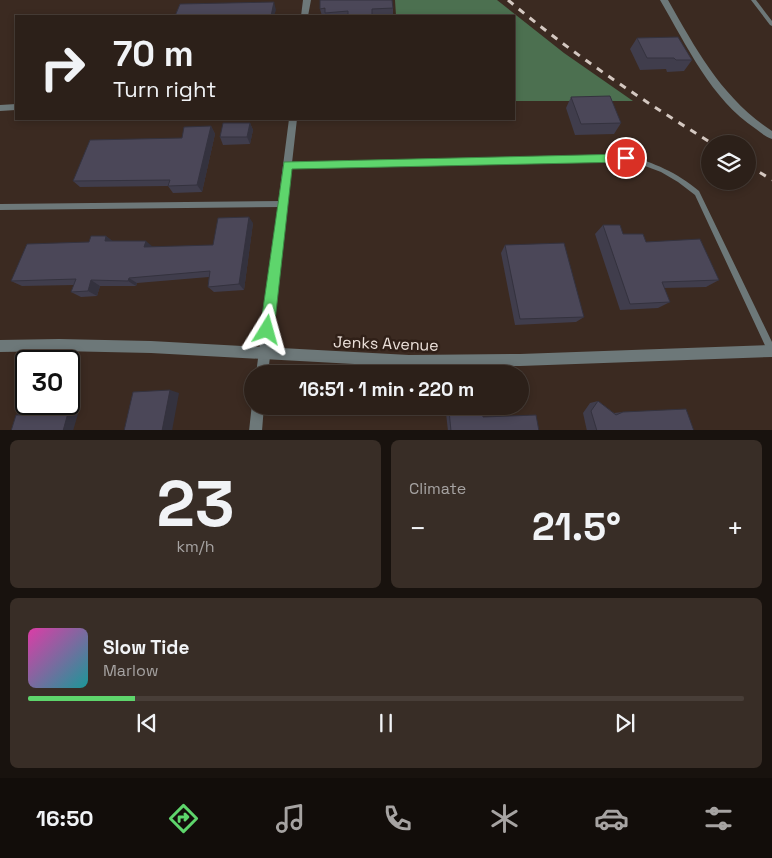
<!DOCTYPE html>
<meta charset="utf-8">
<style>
:root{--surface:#2c2019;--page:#382d26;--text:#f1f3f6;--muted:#a6a3a2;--line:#483e38;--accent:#5ed56c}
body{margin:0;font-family:"Space Grotesk",sans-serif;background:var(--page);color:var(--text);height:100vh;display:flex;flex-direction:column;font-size:19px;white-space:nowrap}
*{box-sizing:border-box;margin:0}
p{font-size:16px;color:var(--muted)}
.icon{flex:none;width:28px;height:28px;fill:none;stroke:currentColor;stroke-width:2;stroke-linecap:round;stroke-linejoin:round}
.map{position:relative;height:430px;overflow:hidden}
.side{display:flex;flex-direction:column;gap:10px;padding:10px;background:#18120e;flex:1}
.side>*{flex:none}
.hud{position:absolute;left:15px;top:15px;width:500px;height:105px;border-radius:0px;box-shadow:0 2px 8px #0003,0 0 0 1px var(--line);background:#2c2019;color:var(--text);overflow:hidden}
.controls{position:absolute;left:701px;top:135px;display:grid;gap:10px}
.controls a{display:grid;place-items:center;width:55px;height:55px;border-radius:50%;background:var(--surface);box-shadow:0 2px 8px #0003,0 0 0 1px var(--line);font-size:25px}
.speed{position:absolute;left:15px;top:350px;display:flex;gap:10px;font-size:25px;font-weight:700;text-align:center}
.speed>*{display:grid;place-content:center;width:65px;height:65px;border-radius:50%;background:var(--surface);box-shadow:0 2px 8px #0003,0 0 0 1px var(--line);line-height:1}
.speed .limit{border:2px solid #111;border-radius:8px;background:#fff;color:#111}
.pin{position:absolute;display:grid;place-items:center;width:42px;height:42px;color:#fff;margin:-21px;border:2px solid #fff;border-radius:50%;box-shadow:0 1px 5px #0007}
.me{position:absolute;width:55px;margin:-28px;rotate:8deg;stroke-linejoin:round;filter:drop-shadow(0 0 4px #0008)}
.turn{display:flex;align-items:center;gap:18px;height:105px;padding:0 15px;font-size:22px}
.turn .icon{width:65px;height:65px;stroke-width:2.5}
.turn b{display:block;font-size:35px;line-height:42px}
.big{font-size:38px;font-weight:600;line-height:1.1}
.side .card{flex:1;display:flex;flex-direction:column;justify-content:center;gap:8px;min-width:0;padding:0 18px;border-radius:8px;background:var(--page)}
.side .dial{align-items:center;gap:0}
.dial b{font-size:65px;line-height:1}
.song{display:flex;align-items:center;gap:15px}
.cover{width:60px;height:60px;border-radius:8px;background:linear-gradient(135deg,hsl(320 70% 55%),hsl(180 70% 35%))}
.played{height:5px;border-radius:2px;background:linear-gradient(90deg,var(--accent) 15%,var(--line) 15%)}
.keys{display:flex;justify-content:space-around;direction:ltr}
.heat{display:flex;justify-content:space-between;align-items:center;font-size:28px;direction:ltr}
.side .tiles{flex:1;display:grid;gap:10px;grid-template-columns:1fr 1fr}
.card:last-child{grid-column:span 2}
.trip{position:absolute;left:244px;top:365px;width:285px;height:50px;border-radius:25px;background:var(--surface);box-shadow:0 2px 8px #0003,0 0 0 1px var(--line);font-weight:600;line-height:50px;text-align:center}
.tab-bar{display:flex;height:80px;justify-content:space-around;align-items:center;background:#120d0a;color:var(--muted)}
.tab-bar .icon{width:35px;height:35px}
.tab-bar .current{color:var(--accent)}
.tab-bar b{font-size:22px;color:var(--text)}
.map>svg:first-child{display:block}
</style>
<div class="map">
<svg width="772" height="431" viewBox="0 0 772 431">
<rect width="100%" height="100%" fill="#3b2a21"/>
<!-- forest -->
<path fill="#4c7050" d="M395 0H497L564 53 633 101H514V16H396Z"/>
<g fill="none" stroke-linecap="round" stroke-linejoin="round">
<!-- service -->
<path fill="#6d7879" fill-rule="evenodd" d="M751 0H756L772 21V26L770 25Z
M626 155C655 163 676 172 699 191L772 342V355L769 354 695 195 678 182 661 172 645 166 626 161 287 168 284 165 287 162Z
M284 201 286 202 287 204 286 206 284 207 0 210V204Z"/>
<!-- minor -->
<path fill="#6d7879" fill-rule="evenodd" d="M303 0H311L308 16H301Z
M660 0H668C697 51 722 98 772 131V139C766 137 761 133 756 129 711 99 687 46 660 0Z
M16 104V110L0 111V105Z
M289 119H297L268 374H256Z
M252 404V406H264L262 431H249Z"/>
<!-- tertiary -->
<path fill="#6d7879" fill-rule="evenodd" d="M59 339 151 341 409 355 520 354 772 345V357L520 366 409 367 151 353 59 351 0 352V340Z"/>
<!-- rail -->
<path stroke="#d4c8c1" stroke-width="3" stroke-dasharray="7 7" stroke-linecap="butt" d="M508 0C572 54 642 100 713 144
M748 165 772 180"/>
</g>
<!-- wall -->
<path fill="#403d4c" d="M393 8V16H322L320 9Z
M637 38 692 60 684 71 667 72 666 69 640 70 630 49Z
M571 97 621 123 614 134 575 135 566 108Z
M250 123 253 130 250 144 223 145 220 137Z
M211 126 215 134 202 192 173 193 168 186 80 187 73 181Z
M253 223 244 290 214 292 208 287 209 277 137 283 136 286H100L97 296 81 297 71 292 74 285 22 286 11 281 89 242 106 236 112 241 152 247 213 245Z
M603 225 623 234 646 242 719 280 706 287 664 288 670 302 658 308 620 310 595 234Z
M505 245 584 317 576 322 515 325 501 253Z
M598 401 614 413 623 412 694 431H587L583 413 590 403Z
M449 411 483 417 539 431H448L446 413Z"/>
<!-- shaded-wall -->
<path fill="#34323e" d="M274 2 276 10 274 16H271Z
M250 123 253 130 250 144 247 137Z
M211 126 215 134 202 192 197 185Z
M249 217 253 223 244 290 239 284Z
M106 236 114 242 105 241Z
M146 241 153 247H144Z
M129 278 137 283 136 286 128 281Z
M91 280 100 286 97 296 88 291Z
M170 390 179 393 172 431H162Z
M68 413 78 414 73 431H63Z"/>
<!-- building -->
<path fill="#4b4758" stroke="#34323e" d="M320 0H392L393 8 372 9V16H348V11L325 13V8L320 9Z
M274 2 271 16H175L180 4Z
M678 37 692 60H676L674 58H647L637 38Z
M610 96 621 123 581 124 571 97Z
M223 123H250L247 137H220Z
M211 126 197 185 168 186 170 180 73 181 90 140 182 138 184 127Z
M249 217 239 284 208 287 210 271 129 278 128 281 91 280 88 291 71 292 76 279 11 281 27 244 89 242 91 236H106L105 241H146L144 247 213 245 218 218Z
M603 225H620L623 234H643L646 242 700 239 719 280 662 282 670 302 630 304Z
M564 243 584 317 520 319 505 245Z
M170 390 162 431H124L133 392Z
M598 401 616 415 623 412 686 409 694 431H597L591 411Z
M482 410 483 417 536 415 539 431H451L449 411Z
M68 413 63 431H11L16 415Z"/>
<!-- route -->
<path fill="#5ed56c" stroke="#3d8a46" d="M626 154 631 158 626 162 292 169 274 330 272 335 267 337 262 335 260 330 284 162Z"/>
<g text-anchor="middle" stroke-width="5" stroke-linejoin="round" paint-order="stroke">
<!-- street labels -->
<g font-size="16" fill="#ebe0da" stroke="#302018">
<text transform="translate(386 343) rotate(2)" y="6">Jenks Avenue</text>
</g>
</g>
</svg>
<div class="controls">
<a><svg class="icon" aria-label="layers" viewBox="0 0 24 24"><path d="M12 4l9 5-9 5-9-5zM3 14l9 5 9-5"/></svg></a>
</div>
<div class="speed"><div class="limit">30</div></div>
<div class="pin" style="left:626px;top:158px;background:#d93025"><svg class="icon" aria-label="arrive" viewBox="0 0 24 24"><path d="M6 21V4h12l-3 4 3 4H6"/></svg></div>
<svg class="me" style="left:267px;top:330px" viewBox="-20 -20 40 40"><path d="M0-17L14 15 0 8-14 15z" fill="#5ed56c" stroke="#fff" stroke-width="4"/></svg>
<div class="trip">16:51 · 1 min · 220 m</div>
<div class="hud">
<div class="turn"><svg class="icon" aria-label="right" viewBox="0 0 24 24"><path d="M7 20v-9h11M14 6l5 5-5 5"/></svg><div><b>70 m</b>Turn right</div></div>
</div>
</div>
<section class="side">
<div class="tiles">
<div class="card dial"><b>23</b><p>km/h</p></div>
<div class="card"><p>Climate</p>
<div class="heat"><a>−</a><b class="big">21.5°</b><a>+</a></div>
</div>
<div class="card">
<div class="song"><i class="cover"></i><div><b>Slow Tide</b><p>Marlow</p></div></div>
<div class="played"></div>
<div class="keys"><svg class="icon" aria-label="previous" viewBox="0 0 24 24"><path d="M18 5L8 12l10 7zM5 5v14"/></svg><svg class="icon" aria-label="pause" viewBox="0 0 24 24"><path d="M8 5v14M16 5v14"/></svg><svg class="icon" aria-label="next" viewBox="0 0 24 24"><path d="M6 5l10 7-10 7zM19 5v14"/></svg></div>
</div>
</div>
</section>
<nav class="tab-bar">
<b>16:50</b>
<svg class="icon current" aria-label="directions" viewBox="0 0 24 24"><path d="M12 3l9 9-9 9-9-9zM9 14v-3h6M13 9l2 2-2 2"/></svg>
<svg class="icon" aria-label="music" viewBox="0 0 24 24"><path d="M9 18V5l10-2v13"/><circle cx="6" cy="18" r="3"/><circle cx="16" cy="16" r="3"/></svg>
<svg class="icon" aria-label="phone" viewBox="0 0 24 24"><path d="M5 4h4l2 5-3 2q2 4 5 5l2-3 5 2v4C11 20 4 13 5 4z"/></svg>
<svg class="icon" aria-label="climate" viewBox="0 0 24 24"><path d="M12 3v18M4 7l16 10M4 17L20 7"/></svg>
<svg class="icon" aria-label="car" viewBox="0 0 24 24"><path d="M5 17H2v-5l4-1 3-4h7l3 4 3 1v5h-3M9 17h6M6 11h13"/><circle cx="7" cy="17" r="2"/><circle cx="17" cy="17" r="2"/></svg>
<svg class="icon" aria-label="filters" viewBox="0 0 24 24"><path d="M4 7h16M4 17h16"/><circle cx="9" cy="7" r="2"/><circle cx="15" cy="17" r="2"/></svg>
</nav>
